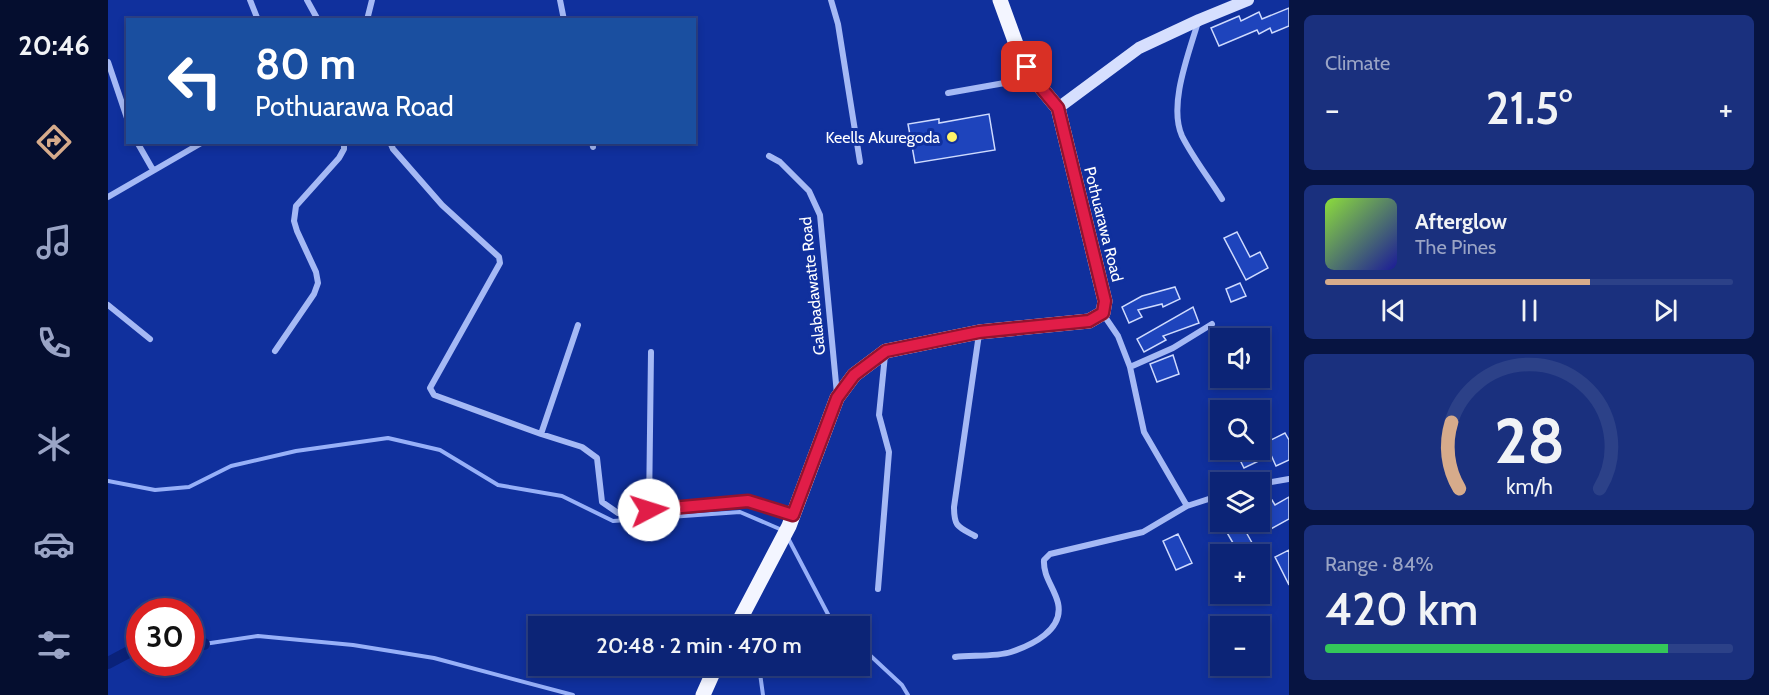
<!DOCTYPE html>
<meta charset="utf-8">
<style>
:root{--surface:#0c2476;--page:#1a307e;--text:#f1f3f6;--muted:#9aa4c5;--line:#2c4188;--accent:#d6ab8b}
body{margin:0;font-family:Cabin,sans-serif;background:var(--page);color:var(--text);height:100vh;display:flex;flex-direction:column;font-size:22px;white-space:nowrap}
*{box-sizing:border-box;margin:0}
p{font-size:20px;color:var(--muted)}
.icon{flex:none;width:33px;height:33px;fill:none;stroke:currentColor;stroke-width:2;stroke-linecap:round;stroke-linejoin:round}
.map{position:relative;flex:1;overflow:hidden}
.side{display:flex;flex-direction:column;gap:15px;padding:15px;background:#071441;width:480px}
.side>*{flex:none}
.guide{position:absolute;left:18px;top:18px;width:570px;height:126px;border-radius:0px;box-shadow:0 3px 9px #0003,0 0 0 2px var(--line);background:#1a4fa0;color:#fff;overflow:hidden}
.buttons{position:absolute;left:1102px;top:328px;display:grid;gap:12px}
.buttons a{display:grid;place-items:center;width:60px;height:60px;border-radius:0px;background:var(--surface);box-shadow:0 3px 9px #0003,0 0 0 2px var(--line);font-size:30px}
.speed{position:absolute;left:18px;top:598px;display:flex;gap:12px;font-size:30px;font-weight:700;text-align:center}
.speed>*{display:grid;place-content:center;width:78px;height:78px;border-radius:50%;background:var(--surface);box-shadow:0 3px 9px #0003,0 0 0 2px var(--line);line-height:1}
.speed .limit{border:9px solid #d22;background:#fff;color:#111}
.pin{position:absolute;display:grid;place-items:center;width:51px;height:51px;color:#fff;margin:-26px;border-radius:12px;box-shadow:0 3px 9px #0006}
.me{position:absolute;width:66px;margin:-33px;rotate:85deg;stroke-linejoin:round;filter:drop-shadow(0 0 4px #0008)}
.turn{display:flex;align-items:center;gap:21px;height:126px;padding:0 30px;font-size:27px}
.turn .icon{width:78px;height:78px;stroke-width:2.5}
.turn b{display:block;font-size:42px;line-height:51px}
.big{font-size:45px;font-weight:600;line-height:1.1}
.side .widget{flex:1;display:flex;flex-direction:column;justify-content:center;gap:9px;min-width:0;padding:0 21px;border-radius:9px;background:var(--page)}
.side .dial{align-items:center;gap:0}
.dial svg{height:156px;overflow:visible;fill:none;stroke:var(--line);stroke-width:7;stroke-linecap:round;text-anchor:middle}
.dial text{fill:var(--text);stroke:none}
.song{display:flex;align-items:center;gap:18px}
.cover{width:72px;height:72px;border-radius:9px;background:linear-gradient(135deg,hsl(90 70% 55%),hsl(240 70% 35%))}
.played{height:6px;border-radius:3px;background:linear-gradient(90deg,var(--accent) 65%,var(--line) 65%)}
.keys{display:flex;justify-content:space-around;direction:ltr}
.heat{display:flex;justify-content:space-between;align-items:center;font-size:33px;direction:ltr}
.charge{height:9px;border-radius:4px;background:linear-gradient(90deg,#34c759 84%,var(--line) 0)}
.trip{position:absolute;left:420px;top:616px;width:342px;height:60px;border-radius:0px;background:var(--surface);box-shadow:0 3px 9px #0003,0 0 0 2px var(--line);font-weight:600;line-height:60px;text-align:center}
main{display:flex;flex:1;min-height:0}
.dock{display:flex;flex-direction:column;width:108px;justify-content:space-around;align-items:center;background:#050e2f;color:var(--muted)}
.dock .icon{width:42px;height:42px}
.dock .selected{color:var(--accent)}
.dock b{font-size:27px;color:var(--text)}
.map>svg:first-child{display:block}
</style>
<main>
<nav class="dock">
<b>20:46</b>
<svg class="icon selected" aria-label="directions" viewBox="0 0 24 24"><path d="M12 3l9 9-9 9-9-9zM9 14v-3h6M13 9l2 2-2 2"/></svg>
<svg class="icon" aria-label="music" viewBox="0 0 24 24"><path d="M9 18V5l10-2v13"/><circle cx="6" cy="18" r="3"/><circle cx="16" cy="16" r="3"/></svg>
<svg class="icon" aria-label="phone" viewBox="0 0 24 24"><path d="M5 4h4l2 5-3 2q2 4 5 5l2-3 5 2v4C11 20 4 13 5 4z"/></svg>
<svg class="icon" aria-label="climate" viewBox="0 0 24 24"><path d="M12 3v18M4 7l16 10M4 17L20 7"/></svg>
<svg class="icon" aria-label="car" viewBox="0 0 24 24"><path d="M5 17H2v-5l4-1 3-4h7l3 4 3 1v5h-3M9 17h6M6 11h13"/><circle cx="7" cy="17" r="2"/><circle cx="17" cy="17" r="2"/></svg>
<svg class="icon" aria-label="filters" viewBox="0 0 24 24"><path d="M4 7h16M4 17h16"/><circle cx="9" cy="7" r="2"/><circle cx="15" cy="17" r="2"/></svg>
</nav>
<div class="map">
<svg width="1181" height="695" viewBox="0 0 1181 695">
<rect width="100%" height="100%" fill="#10309d"/>
<g fill="none" stroke-linecap="round" stroke-linejoin="round">
<!-- stream -->
<path stroke="#97b0f8" stroke-width="4" d="M0 481 47 490 81 487 123 466 188 451 280 438 332 450 390 485 454 496 505 521 632 512 674 530
M680 538 723 620 731 627
M96 644 150 636 245 645 326 658 465 695
M752 646 794 685 800 695
M651 666 655 695"/>
<!-- canal -->
<path stroke="#0a2279" stroke-width="12" d="M82 644H96
M0 663 32 646"/>
</g>
<!-- building -->
<path fill="#1e44bc" stroke="#cedafe" stroke-width="1.5" d="M1181 8V26L1164 33 1162 28 1151 34 1149 30 1111 46 1103 28 1131 16 1133 21 1151 12 1154 19Z
M881 114 887 150 807 163 800 124 831 119V123Z
M1129 232 1142 257 1152 252 1160 268 1138 280 1116 238Z
M1132 283 1138 296 1123 302 1118 289Z
M1067 287 1072 299 1055 307 1054 304 1030 310 1034 317 1021 323 1014 307 1034 296Z
M1085 307 1091 323 1055 336 1058 340 1036 352 1029 339Z
M1065 355 1071 374 1049 382 1042 364Z
M1177 433 1181 440V460L1168 466 1163 455 1136 468 1127 450H1160L1157 443Z
M1181 497V519L1159 531 1152 518V506L1164 500 1167 505Z
M1133 523 1148 550 1140 555H1132L1118 531Z
M1070 534 1084 563 1068 570 1055 541Z
M1181 550V585L1167 557Z"/>
<g fill="none" stroke-linecap="round" stroke-linejoin="round">
<!-- street -->
<path stroke="#a5b9f5" stroke-width="6" d="M142 0 150 20
M199 0 210 20
M452 0 456 20
M723 0 730 24 752 162
M259 20 264 0
M1090 22C1081 53 1060 105 1074 136 1085 158 1101 178 1114 199
M0 62 20 121
M840 93 925 78
M29 142 45 170
M282 142 285 149 334 205 391 257 392 263 322 388 326 395 433 434 474 447 489 458 494 502 510 513 640 501 684 515
M484 142 485 147
M661 156 672 162 701 191 712 215 729 394
M0 197 95 142
M0 305 42 339
M995 314 1010 336 1022 367 1036 432 1079 506
M167 351 206 294 210 283 208 272 189 231 186 221 188 206 231 158 236 149V142
M1022 367 1065 348 1104 324
M433 434 470 325
M1152 484 1181 479
M541 510 543 352
M867 536C850 527 846 527 846 507L871 334
M770 589 781 452 771 415 777 355
M847 657C863 655 888 657 903 652 924 645 956 630 950 603 946 587 935 577 936 560L942 554 1035 532 1079 506 1113 495"/>
<!-- secondary -->
<path stroke="#d6dffe" stroke-width="12" d="M950 108 1031 48 1091 20 1140 0"/>
<!-- primary -->
<path stroke="#f3f5ff" stroke-width="15" d="M628 627 681 526 729 398 746 375 778 351 871 332 981 321 995 313 997 301 950 108 925 78 912 55 892 0
M595 695 608 666"/>
</g>
<g fill="none" stroke-linecap="round" stroke-linejoin="round">
<defs>
<path id="route" d="M541 510 640 501 685 515 729 398 746 375 778 351 871 332 981 321 995 313 997 301 950 108 925 78 919 67"/>
</defs>
<!-- route casing -->
<use href="#route" stroke="#92132f" stroke-width="15"/>
<!-- route -->
<use href="#route" stroke="#e11d48" stroke-width="10"/>
</g>
<!-- markers -->
<circle fill="#fff369" stroke="#10309d" stroke-width="2" cx="844" cy="137" r="6"/>
<g text-anchor="middle" stroke-width="6" stroke-linejoin="round" paint-order="stroke">
<!-- poi labels -->
<g font-size="16" fill="#fff" stroke="#10309d" text-anchor="end">
<text x="832" y="143">Keells Akuregoda</text>
</g>
<!-- street labels -->
<g font-size="16" fill="#fff" stroke="#10309d">
<text transform="translate(996 224) rotate(76)" y="6">Pothuarawa Road</text>
<text transform="translate(704 286) rotate(-96)" y="6">Galabadawatte Road</text>
</g>
</g>
</svg>
<div class="buttons">
<a><svg class="icon" aria-label="sound" viewBox="0 0 24 24"><path d="M4 9h4l5-4v14l-5-4H4zM17 9q2 3 0 6"/></svg></a>
<a><svg class="icon" aria-label="search" viewBox="0 0 24 24"><circle cx="10" cy="10" r="6"/><path d="M15 15l6 6"/></svg></a>
<a><svg class="icon" aria-label="layers" viewBox="0 0 24 24"><path d="M12 4l9 5-9 5-9-5zM3 14l9 5 9-5"/></svg></a>
<a>+</a>
<a>−</a>
</div>
<div class="speed"><div class="limit">30</div></div>
<div class="pin" style="left:919px;top:67px;background:#d93025"><svg class="icon" aria-label="arrive" viewBox="0 0 24 24"><path d="M6 21V4h12l-3 4 3 4H6"/></svg></div>
<svg class="me" style="left:541px;top:510px" viewBox="-20 -20 40 40"><circle r="19" fill="#fff"/><path d="M0-13L10 11 0 6-10 11z" fill="#e11d48"/></svg>
<div class="trip">20:48 · 2 min · 470 m</div>
<div class="guide">
<div class="turn"><svg class="icon" aria-label="left" viewBox="0 0 24 24"><path d="M17 20v-9H6M10 6l-5 5 5 5"/></svg><div><b>80 m</b>Pothuarawa Road</div></div>
</div>
</div>
<section class="side">
<div class="widget"><p>Climate</p>
<div class="heat"><a>−</a><b class="big">21.5°</b><a>+</a></div>
</div>
<div class="widget">
<div class="song"><i class="cover"></i><div><b>Afterglow</b><p>The Pines</p></div></div>
<div class="played"></div>
<div class="keys"><svg class="icon" aria-label="previous" viewBox="0 0 24 24"><path d="M18 5L8 12l10 7zM5 5v14"/></svg><svg class="icon" aria-label="pause" viewBox="0 0 24 24"><path d="M8 5v14M16 5v14"/></svg><svg class="icon" aria-label="next" viewBox="0 0 24 24"><path d="M6 5l10 7-10 7zM19 5v14"/></svg></div>
</div>
<div class="widget dial"><svg viewBox="0 0 100 80">
<path d="M14 69A42 42 0 1 1 86 69"/>
<path d="M14 69A42 42 0 0 1 10 35" stroke="#d6ab8b"/>
<text x="50" y="56" font-size="32" font-weight="700">28</text>
<text x="50" y="72" font-size="11">km/h</text>
</svg></div>
<div class="widget"><p>Range · 84%</p><b class="big">420 km</b><div class="charge"></div></div>
</section>
</main>
